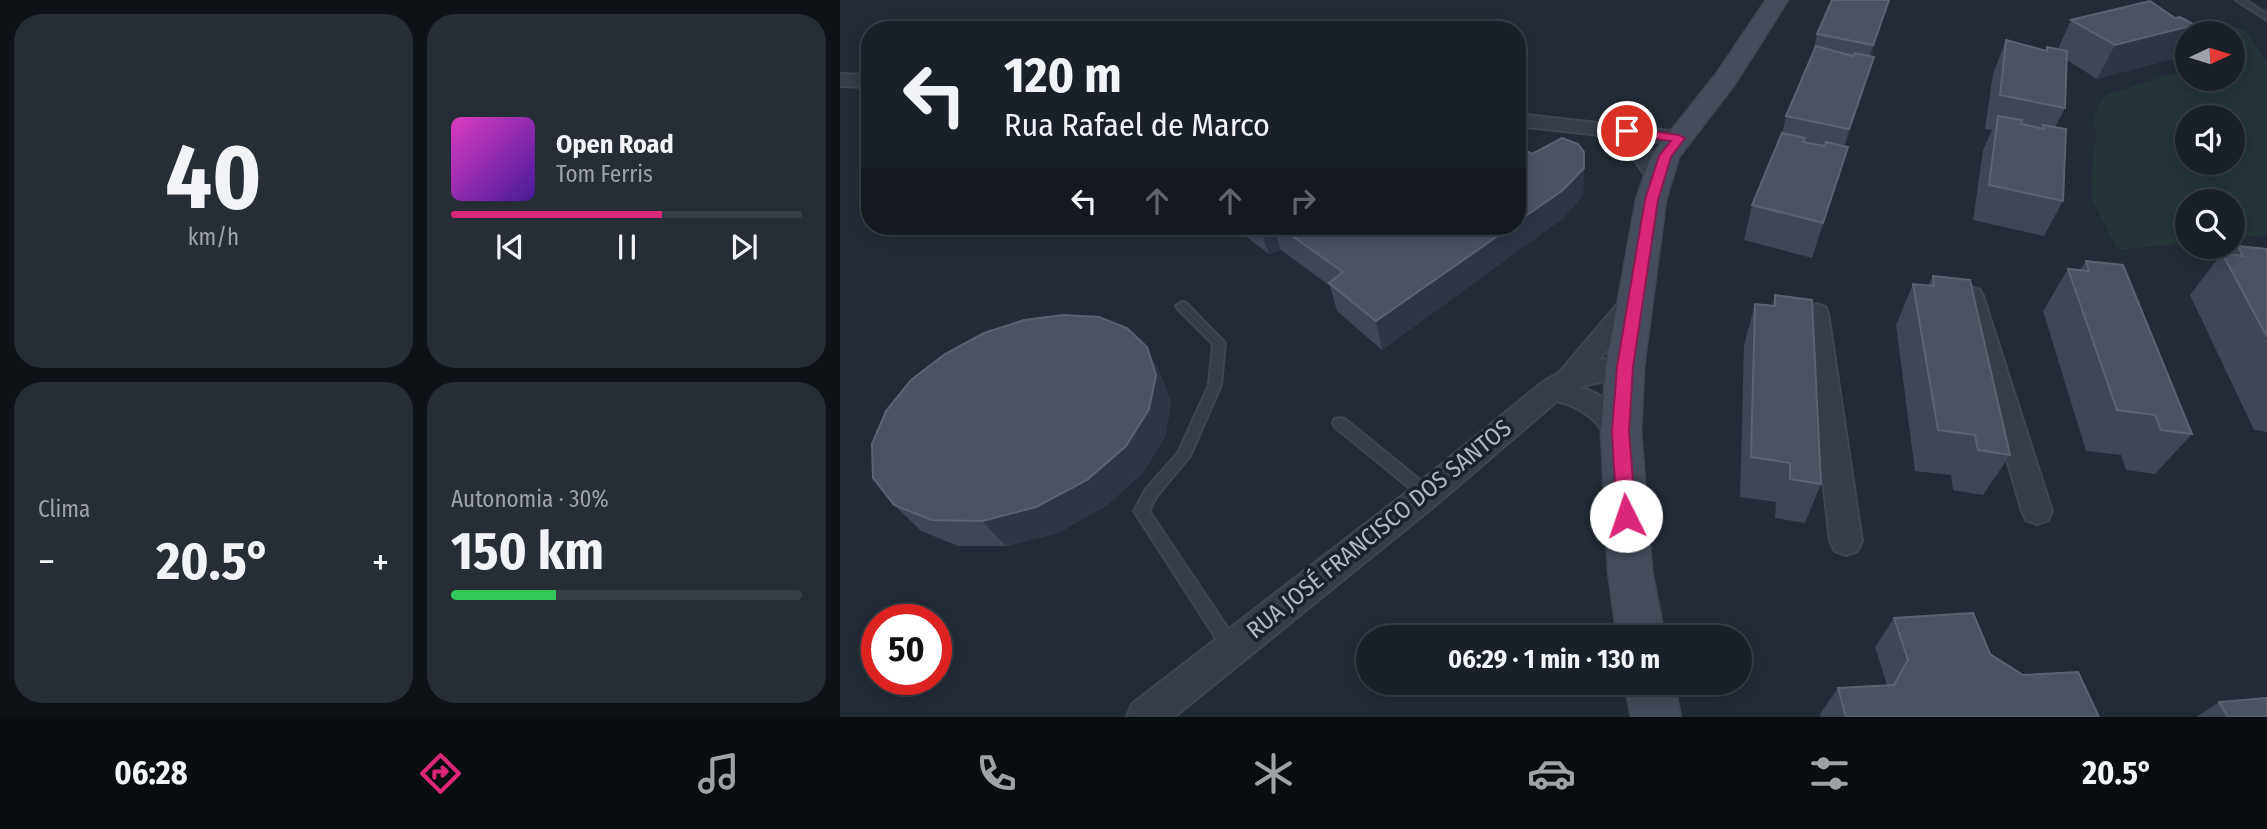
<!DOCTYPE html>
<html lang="pt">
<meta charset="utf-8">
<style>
:root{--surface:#1a2028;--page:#272d34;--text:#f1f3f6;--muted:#9fa3a8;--line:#383e45;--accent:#db2777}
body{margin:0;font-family:"Fira Sans Condensed",sans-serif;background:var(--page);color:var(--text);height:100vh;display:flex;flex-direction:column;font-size:26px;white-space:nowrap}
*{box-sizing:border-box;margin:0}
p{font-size:23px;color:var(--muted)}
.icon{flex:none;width:38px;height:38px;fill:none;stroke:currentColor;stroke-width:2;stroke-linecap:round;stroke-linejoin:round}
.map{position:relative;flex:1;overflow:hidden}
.panel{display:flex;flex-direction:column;gap:14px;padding:14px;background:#0e1216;width:840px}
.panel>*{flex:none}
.banner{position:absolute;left:21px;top:21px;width:665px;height:214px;border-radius:28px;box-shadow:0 4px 18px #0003,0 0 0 2px var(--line);background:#1a2028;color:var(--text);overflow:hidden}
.needle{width:46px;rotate:86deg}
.fabs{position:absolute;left:1335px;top:21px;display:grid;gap:14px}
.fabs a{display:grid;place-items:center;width:70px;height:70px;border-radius:50%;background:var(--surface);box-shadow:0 4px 18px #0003,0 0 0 2px var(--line);font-size:35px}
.speed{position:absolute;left:21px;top:604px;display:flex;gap:14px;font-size:35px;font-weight:700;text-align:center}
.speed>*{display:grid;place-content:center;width:91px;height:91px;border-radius:50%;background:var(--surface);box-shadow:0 4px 18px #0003,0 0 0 2px var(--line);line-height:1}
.speed .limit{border:10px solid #d22;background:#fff;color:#111}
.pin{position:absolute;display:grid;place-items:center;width:60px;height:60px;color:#fff;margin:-30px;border:4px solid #fff;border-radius:50%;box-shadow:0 2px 7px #0007}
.me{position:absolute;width:77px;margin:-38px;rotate:356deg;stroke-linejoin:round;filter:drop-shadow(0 0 5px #0008)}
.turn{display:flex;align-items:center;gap:24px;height:147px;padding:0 28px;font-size:32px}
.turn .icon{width:91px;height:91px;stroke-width:2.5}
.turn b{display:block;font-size:49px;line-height:60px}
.lanes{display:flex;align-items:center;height:66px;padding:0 28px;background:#0003;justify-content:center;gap:35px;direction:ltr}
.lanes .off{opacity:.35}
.big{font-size:52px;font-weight:700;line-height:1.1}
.panel .tile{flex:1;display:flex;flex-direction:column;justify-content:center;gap:10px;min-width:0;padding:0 24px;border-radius:28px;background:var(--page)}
.panel .dial{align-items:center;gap:0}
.dial b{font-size:91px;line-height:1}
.song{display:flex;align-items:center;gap:21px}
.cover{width:84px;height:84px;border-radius:10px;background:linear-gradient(135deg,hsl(310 70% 55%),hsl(260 70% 35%))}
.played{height:7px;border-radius:4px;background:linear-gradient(90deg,var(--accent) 60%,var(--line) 60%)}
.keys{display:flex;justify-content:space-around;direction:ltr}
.heat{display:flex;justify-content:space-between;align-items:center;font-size:38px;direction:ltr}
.charge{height:10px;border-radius:5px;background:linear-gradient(90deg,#34c759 30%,var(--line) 0)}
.panel .tiles{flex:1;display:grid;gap:14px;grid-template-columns:repeat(2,1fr)}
.trip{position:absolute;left:516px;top:625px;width:396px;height:70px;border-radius:35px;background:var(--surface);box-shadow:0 4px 18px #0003,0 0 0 2px var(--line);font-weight:700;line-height:70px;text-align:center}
.tabs{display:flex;height:112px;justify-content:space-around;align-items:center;background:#0a0d10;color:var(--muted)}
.tabs .icon{width:49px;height:49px}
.tabs .active{color:var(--accent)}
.tabs b{font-size:32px;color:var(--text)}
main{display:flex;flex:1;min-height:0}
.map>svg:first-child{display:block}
</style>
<main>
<section class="panel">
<div class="tiles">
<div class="tile dial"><b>40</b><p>km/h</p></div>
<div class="tile">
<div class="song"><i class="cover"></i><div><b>Open Road</b><p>Tom Ferris</p></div></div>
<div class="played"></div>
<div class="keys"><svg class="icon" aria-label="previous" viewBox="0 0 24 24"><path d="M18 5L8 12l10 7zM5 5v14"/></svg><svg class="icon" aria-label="pause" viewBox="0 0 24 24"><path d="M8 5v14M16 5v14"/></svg><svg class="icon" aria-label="next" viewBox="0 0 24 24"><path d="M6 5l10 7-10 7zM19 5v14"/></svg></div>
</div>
<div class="tile"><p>Clima</p>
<div class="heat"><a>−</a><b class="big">20.5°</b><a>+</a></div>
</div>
<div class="tile"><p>Autonomia · 30%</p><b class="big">150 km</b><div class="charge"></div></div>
</div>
</section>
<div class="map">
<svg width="1427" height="717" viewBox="0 0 1427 717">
<rect width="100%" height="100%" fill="#232b36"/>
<!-- green -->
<path fill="#253538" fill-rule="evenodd" d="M1378 21 1406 31 1427 62V235L1393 238V201H1348L1347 243 1278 250 1253 202 1251 184 1256 135 1254 120 1258 106 1267 95 1347 69 1348 79H1393V33H1348L1347 55 1327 36 1338 28ZM1348 117H1393V163H1348Z"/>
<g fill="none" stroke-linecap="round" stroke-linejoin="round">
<defs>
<path id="service" d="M1396 0H1405L1427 14V20Z
M342 302 346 303 385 343 381 385 350 456 316 497 309 511 397 642 399 647 397 652 391 655 385 652 294 511 306 489 338 453 369 385 373 344 338 309 336 306Z
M500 418 505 419 592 490 594 494 592 498 587 500 582 498 495 427 493 423 495 419Z"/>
<path id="minor" d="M0 74 30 75V87L0 86Z
M677 114 839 132 846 134 849 138 846 142 839 144 792 139 806 148 829 177 826 182H810L792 156 760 135 677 126Z
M1131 287 1140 290 1143 296 1212 511 1208 520 1197 524 1186 520 1182 511 1119 296 1122 290Z
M795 291 804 294 807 300 759 360 785 357 794 360 798 367 794 374 739 387C763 394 783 409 795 432L791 440C769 447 764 428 749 416 740 409 729 404 717 401L598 503 334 717H287L292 704 576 485 703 382 719 373 786 294Z
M976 304 985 307 988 313 1022 541 1017 551 1006 555 995 551 990 541 964 313 967 307Z"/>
<path id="secondary" d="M926 0H948L895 84 839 157 826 200 804 367 801 432 812 571 825 637H777L768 571 761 432 766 367 796 200 811 156 876 74Z
M784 682H834L841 717H791Z"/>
</defs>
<!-- service casing -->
<use href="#service" stroke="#404650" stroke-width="4"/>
<!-- minor casing -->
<use href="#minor" stroke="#404650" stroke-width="4"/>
<!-- secondary casing -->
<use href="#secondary" stroke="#404650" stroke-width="3"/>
<!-- service -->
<use href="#service" fill="#363d47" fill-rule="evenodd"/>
<!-- minor -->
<use href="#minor" fill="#363d47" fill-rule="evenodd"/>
<!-- secondary -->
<use href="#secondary" fill="#454c5a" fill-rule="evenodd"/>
</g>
<!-- wall -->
<path fill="#3f4655" d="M1335 18 1355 25 1350 33H1348L1336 58 1257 79 1227 60 1225 108 1215 127 1223 201 1204 236 1133 220 1143 150 1152 130 1145 129 1153 74 1166 40 1206 51 1207 47 1218 49 1231 20Z
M1040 30 1031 56 1024 90 1005 146 997 182 972 258 904 240 912 205 942 134 946 116 972 55 977 34Z
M744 152 743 196 723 218 542 350 497 311 490 286 441 250 429 254 392 226H677L692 154Z
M1398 246 1427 249V432L1414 430 1350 295 1382 253 1392 254Z
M1246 261 1352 434 1315 474 1286 470 1281 455 1246 451 1203 311 1228 269 1240 270Z
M1093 276 1170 455 1143 495 1113 490 1111 475 1075 471 1056 325 1073 284 1088 285Z
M935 295 981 484 965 523 935 518 936 502 900 497 904 345 915 304 932 306Z
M321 375 331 403 325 437 303 473 266 506 218 533 166 546H118L81 531 54 505Z
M1054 618 1150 654 1183 675 1259 717H981L980 714 998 688 1047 685 1035 647Z
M1379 702 1427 717H1356Z"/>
<!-- shaded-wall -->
<path fill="#2e3644" d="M1049 0 1040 30 1024 78 1033 45Z
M1355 25 1350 33H1348V38L1336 58 1257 79 1275 45Z
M1034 57 1024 90 999 164 1009 129Z
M1008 147 997 182 972 258 983 223Z
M744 168 743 196 723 218 542 350 536 321 672 226H677V222Z
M419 226H433L441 250 429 254Z
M307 347 321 375 331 403 325 437 303 473 266 506 218 533 166 546 142 521Z"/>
<!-- building -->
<path fill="#4b5361" stroke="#5b6270" stroke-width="2" d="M992 0H1049L1033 45 977 34Z
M1310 1 1335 18 1340 17 1355 25 1275 45 1231 20Z
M1166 40 1207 51V47L1227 51 1225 108 1160 95Z
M976 46 1013 56 1015 53 1034 57 1009 129 946 116Z
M1158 116 1182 120 1181 124 1204 129 1203 125 1226 129 1223 201 1149 185Z
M942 133 965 138 963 142 985 146 986 142 1008 147 983 223 912 205Z
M722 138 738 144 744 152V168L723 190 677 222V146L692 154Z
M438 226H672L536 321 489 283 503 272Z
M1398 246 1427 249V337L1382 253 1403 256Z
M1246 261 1283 265 1352 434 1321 430 1315 415 1277 410 1228 269 1249 271Z
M1093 276 1130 280 1170 455 1138 450 1135 435 1098 430 1073 284 1094 286Z
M935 295 972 300 981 484 950 479V463L911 457 915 304 935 306Z
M223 315 259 317 287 328 307 347 316 375 309 409 286 446 247 480 196 507 142 521 92 520 54 505 33 478 32 444 46 411 71 380 105 354 144 333 184 320Z
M1133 613 1150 654 1183 675 1238 672 1259 717H1006L998 688 1054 685 1068 660 1054 618Z
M1427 698V717H1388L1379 702Z"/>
<!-- route -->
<path fill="#db2777" stroke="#8e194d" stroke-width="2" d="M787 128 839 135 845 138 831 157 818 200 793 367 789 432 796 516 793 521 786 524 780 521 777 516 772 432 777 367 805 200 819 156 831 141 782 134V129Z"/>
<g text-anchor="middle" stroke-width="7" stroke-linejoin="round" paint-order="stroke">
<!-- street labels -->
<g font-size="24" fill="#b1b7c3" stroke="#1c222c">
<text transform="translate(539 529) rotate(-39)" y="8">RUA JOSÉ FRANCISCO DOS SANTOS</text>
</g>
</g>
</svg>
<div class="fabs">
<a><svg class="needle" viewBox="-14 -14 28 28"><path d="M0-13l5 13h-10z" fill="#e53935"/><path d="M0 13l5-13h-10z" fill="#9fa3a8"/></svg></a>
<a><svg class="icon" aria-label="sound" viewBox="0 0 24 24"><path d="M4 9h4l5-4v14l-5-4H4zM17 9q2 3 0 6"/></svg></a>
<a><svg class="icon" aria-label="search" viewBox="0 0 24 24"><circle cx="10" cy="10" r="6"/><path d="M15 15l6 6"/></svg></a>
</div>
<div class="speed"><div class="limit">50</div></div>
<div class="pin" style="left:787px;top:131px;background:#d93025"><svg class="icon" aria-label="arrive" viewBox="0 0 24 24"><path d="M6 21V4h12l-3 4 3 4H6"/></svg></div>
<svg class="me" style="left:786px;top:516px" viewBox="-20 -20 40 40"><circle r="19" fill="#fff"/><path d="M0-13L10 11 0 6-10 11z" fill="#db2777"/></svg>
<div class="trip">06:29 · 1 min · 130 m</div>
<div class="banner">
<div class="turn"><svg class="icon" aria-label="left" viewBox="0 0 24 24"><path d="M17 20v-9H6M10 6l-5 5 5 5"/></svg><div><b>120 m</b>Rua Rafael de Marco</div></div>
<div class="lanes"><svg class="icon" aria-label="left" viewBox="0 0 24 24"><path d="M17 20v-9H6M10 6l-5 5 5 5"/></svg><svg class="icon off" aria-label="ahead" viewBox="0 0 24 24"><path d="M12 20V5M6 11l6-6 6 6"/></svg><svg class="icon off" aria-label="ahead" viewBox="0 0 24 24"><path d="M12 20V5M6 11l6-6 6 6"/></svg><svg class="icon off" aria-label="right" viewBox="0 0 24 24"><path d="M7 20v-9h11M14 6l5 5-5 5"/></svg></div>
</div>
</div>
</main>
<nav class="tabs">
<b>06:28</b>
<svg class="icon active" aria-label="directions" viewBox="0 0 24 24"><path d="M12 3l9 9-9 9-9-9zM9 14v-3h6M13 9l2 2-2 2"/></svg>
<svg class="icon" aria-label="music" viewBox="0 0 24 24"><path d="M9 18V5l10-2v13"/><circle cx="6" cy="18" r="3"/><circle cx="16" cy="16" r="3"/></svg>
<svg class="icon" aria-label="phone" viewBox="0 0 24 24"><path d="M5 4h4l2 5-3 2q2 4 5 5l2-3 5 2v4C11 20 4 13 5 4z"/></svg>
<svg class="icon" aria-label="climate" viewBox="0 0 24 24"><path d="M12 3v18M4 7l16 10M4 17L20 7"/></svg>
<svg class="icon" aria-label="car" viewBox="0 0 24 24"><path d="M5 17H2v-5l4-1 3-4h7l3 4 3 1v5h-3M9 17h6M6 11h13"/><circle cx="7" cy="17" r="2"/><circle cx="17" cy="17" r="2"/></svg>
<svg class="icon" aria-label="filters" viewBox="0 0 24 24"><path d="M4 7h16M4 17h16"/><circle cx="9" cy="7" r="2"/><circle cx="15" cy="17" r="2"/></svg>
<b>20.5°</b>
</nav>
